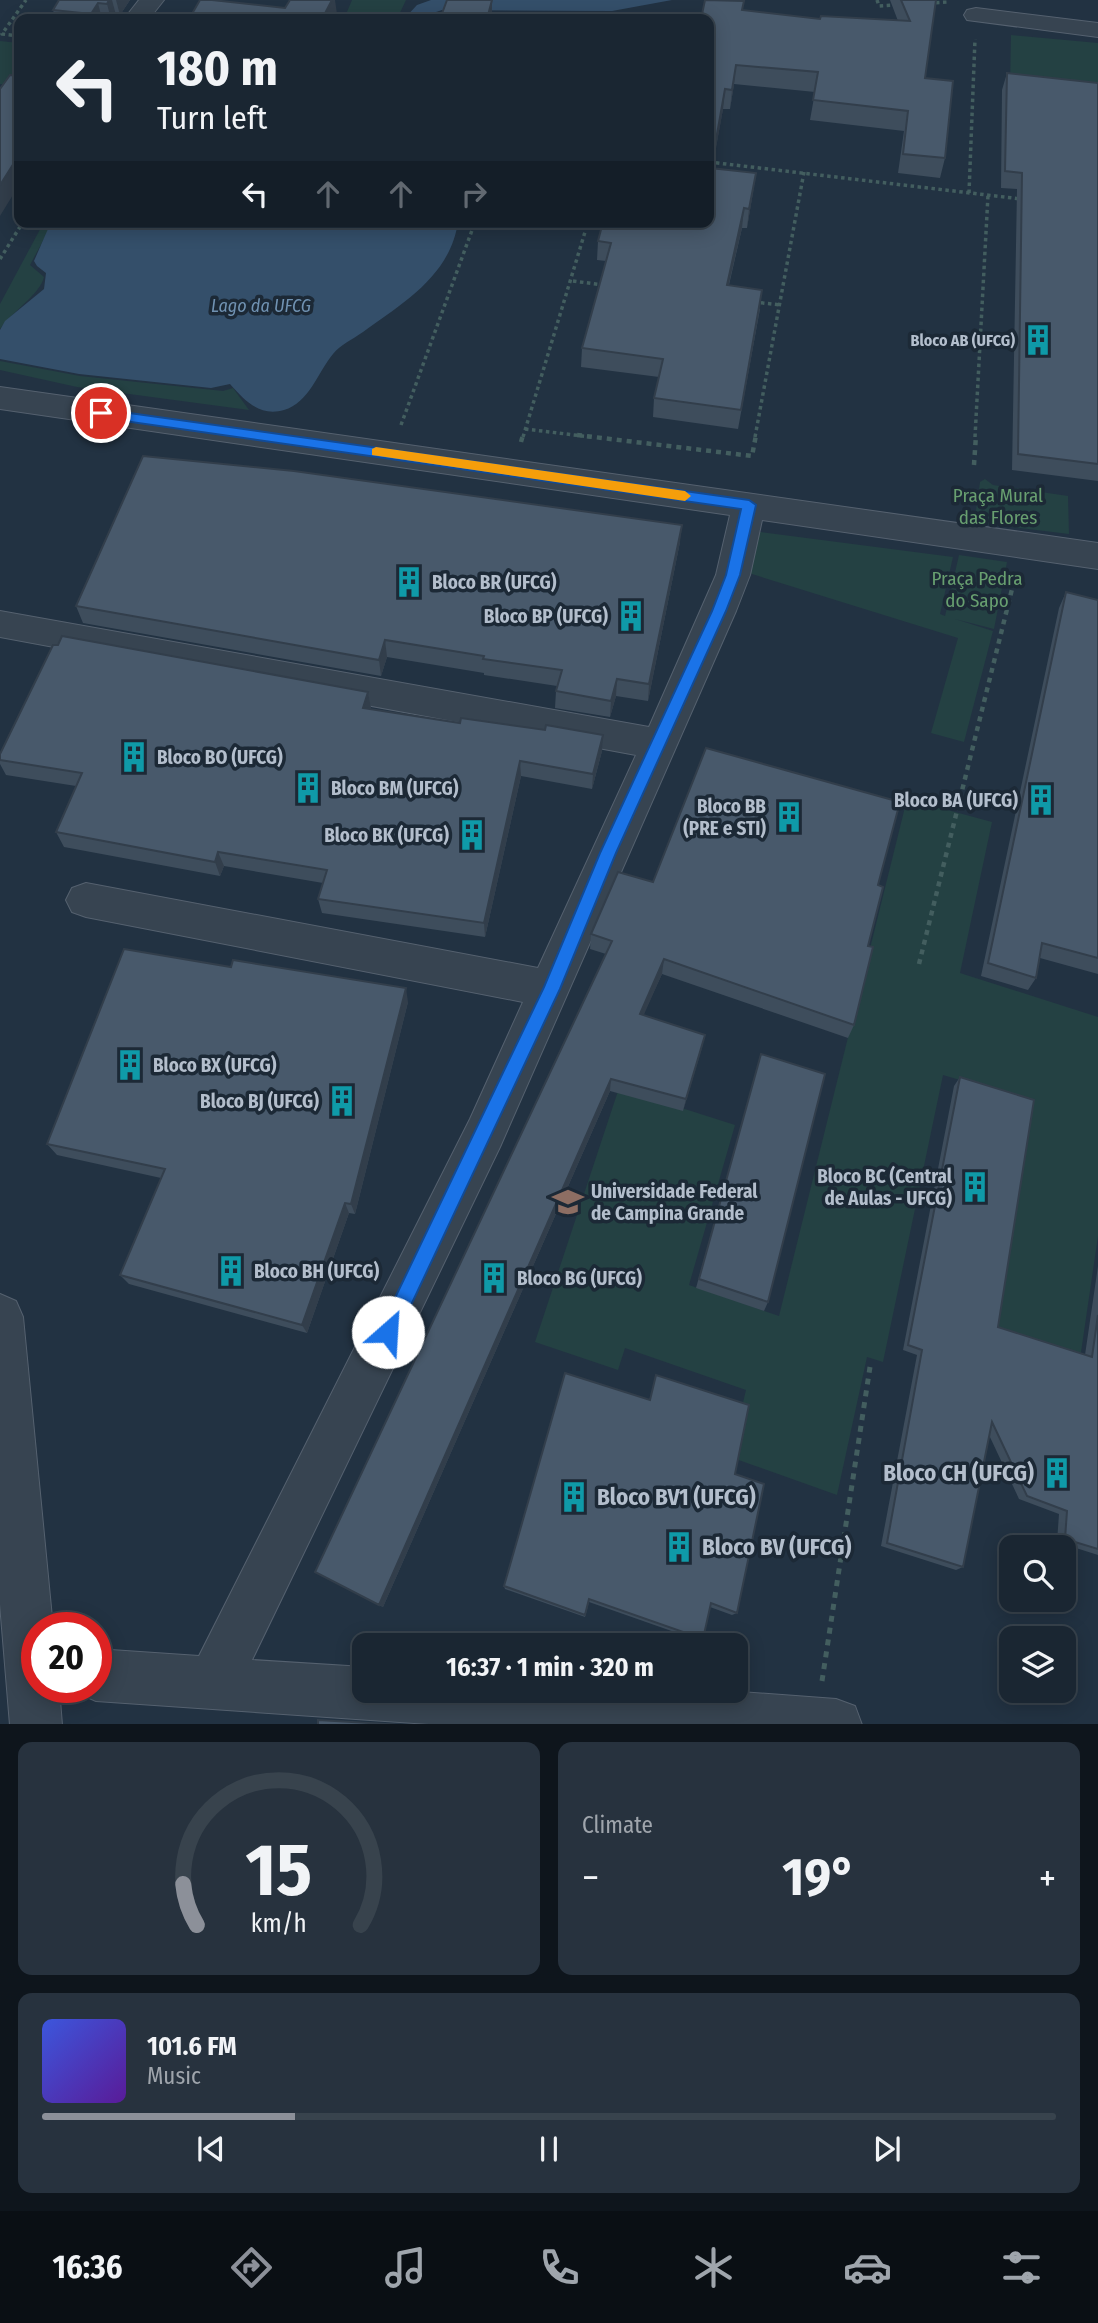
<!DOCTYPE html>
<meta charset="utf-8">
<style>
:root{--surface:#1a2632;--page:#27323e;--text:#f1f3f6;--muted:#9fa5ac;--line:#38434d;--accent:#8c9099}
body{margin:0;font-family:"Fira Sans Condensed",sans-serif;background:var(--page);color:var(--text);height:100vh;display:flex;flex-direction:column;font-size:26px;white-space:nowrap}
*{box-sizing:border-box;margin:0}
p{font-size:23px;color:var(--muted)}
.icon{flex:none;width:38px;height:38px;fill:none;stroke:currentColor;stroke-width:2;stroke-linecap:round;stroke-linejoin:round}
.map{position:relative;height:1724px;overflow:hidden}
.side{display:flex;flex-direction:column;gap:18px;padding:18px;background:#0e151c;flex:1}
.side>*{flex:none}
.top-card{position:absolute;left:14px;top:14px;width:700px;height:214px;border-radius:14px;box-shadow:0 4px 18px #0003,0 0 0 2px var(--line);background:#1a2632;color:var(--text);overflow:hidden}
.tools{position:absolute;left:999px;top:1535px;display:grid;gap:14px}
.tools a{display:grid;place-items:center;width:77px;height:77px;border-radius:14px;background:var(--surface);box-shadow:0 4px 18px #0003,0 0 0 2px var(--line);font-size:35px}
.speed{position:absolute;left:21px;top:1612px;display:flex;gap:14px;font-size:35px;font-weight:700;text-align:center}
.speed>*{display:grid;place-content:center;width:91px;height:91px;border-radius:50%;background:var(--surface);box-shadow:0 4px 18px #0003,0 0 0 2px var(--line);line-height:1}
.speed .limit{border:10px solid #d22;background:#fff;color:#111}
.pin{position:absolute;display:grid;place-items:center;width:60px;height:60px;color:#fff;margin:-30px;border:4px solid #fff;border-radius:50%;box-shadow:0 2px 7px #0007}
.me{position:absolute;width:77px;margin:-38px;rotate:26deg;stroke-linejoin:round;filter:drop-shadow(0 0 5px #0008)}
.turn{display:flex;align-items:center;gap:24px;height:147px;padding:0 28px;font-size:32px}
.turn .icon{width:91px;height:91px;stroke-width:2.5}
.turn b{display:block;font-size:49px;line-height:60px}
.lanes{display:flex;align-items:center;height:66px;padding:0 28px;background:#0003;justify-content:center;gap:35px;direction:ltr}
.lanes .off{opacity:.35}
.big{font-size:52px;font-weight:700;line-height:1.1}
.side .tile{flex:1;display:flex;flex-direction:column;justify-content:center;gap:10px;min-width:0;padding:0 24px;border-radius:14px;background:var(--page)}
.side .dial{align-items:center;gap:0}
.dial svg{height:182px;overflow:visible;fill:none;stroke:var(--line);stroke-width:7;stroke-linecap:round;text-anchor:middle}
.dial text{fill:var(--text);stroke:none}
.song{display:flex;align-items:center;gap:21px}
.cover{width:84px;height:84px;border-radius:10px;background:linear-gradient(135deg,hsl(230 70% 55%),hsl(270 70% 35%))}
.played{height:7px;border-radius:4px;background:linear-gradient(90deg,var(--accent) 25%,var(--line) 25%)}
.keys{display:flex;justify-content:space-around;direction:ltr}
.heat{display:flex;justify-content:space-between;align-items:center;font-size:38px;direction:ltr}
.side .tiles{flex:1;display:grid;gap:18px;grid-template-columns:1fr 1fr}
.tile:last-child{grid-column:span 2}
.trip{position:absolute;left:352px;top:1633px;width:396px;height:70px;border-radius:14px;background:var(--surface);box-shadow:0 4px 18px #0003,0 0 0 2px var(--line);font-weight:700;line-height:70px;text-align:center}
.dock{display:flex;height:112px;justify-content:space-around;align-items:center;background:#0a0f14;color:var(--muted)}
.dock .icon{width:49px;height:49px}
.dock .selected{color:var(--accent)}
.dock b{font-size:32px;color:var(--text)}
.map>svg:first-child{display:block}
</style>
<div class="map">
<svg width="1098" height="1725" viewBox="0 0 1098 1725">
<rect width="100%" height="100%" fill="#223242"/>
<!-- green -->
<path fill="#244143" d="M352 0H406L397 19H344Z
M1011 35 1098 43V98L1010 89Z
M0 41 19 43V86L0 84Z
M44 222H53L30 265 44 277C40 294 12 312 0 329V304Z
M0 361 80 376 223 391 233 388 249 410 77 387 0 370Z
M985 479 993 485 1068 496 1069 534 981 523 975 517 980 482Z
M753 531 953 557 940 614 945 616 959 555 1007 562 994 629 955 619 993 631 964 742 931 733 958 638 739 570Z
M907 799 992 822 960 973 1098 1017V1236L1080 1359 992 1329 1032 1101 943 1075 883 1362 867 1357 837 1495 730 1457 746 1390 625 1348 618 1370 535 1342 619 1088 735 1125 689 1285 779 1316Z"/>
<!-- water -->
<path fill="#344f6a" d="M431 0H672L612 11 442 10 430 14 426 19H404L417 5Z
M51 222H458C450 276 403 303 363 332 353 339 340 345 333 354 318 372 309 403 284 410 260 417 245 401 230 384L211 388 79 374 0 359V330L5 321 44 289 46 273 37 266 34 261Z"/>
<g fill="none" stroke-linecap="round" stroke-linejoin="round">
<defs>
<path id="minor" d="M139 0H164L149 19H124Z
M976 8 1098 23V37L967 20 964 15 967 10Z
M0 387 1098 543V569L762 520 750 575 736 611 500 1147 252 1660 364 1667V1690H713L836 1699 855 1706 862 1725H443L96 1701 78 1693 75 1687H96V1649L199 1656 470 1119 523 1002 86 917 72 912 66 900 72 888 86 883 538 968 636 755 0 637V611L649 727 716 575 730 515 0 409Z
M0 1294 16 1301 23 1317 53 1628H37V1687H59L62 1725H10L0 1604Z"/>
</defs>
<!-- minor casing -->
<use href="#minor" stroke="#55616f" stroke-width="2"/>
<!-- path-far2 -->
<path stroke="#435e5f" stroke-width="3.5" stroke-dasharray="3.5 3.5" stroke-linecap="butt" d="M877 0 879 6 896 5
M929 3 949 2
M19 36 2 34 26 0
M709 162 1021 199
M969 193 975 39
M0 259 23 222
M573 281 603 285
M754 302 781 305
M401 425 475 222
M525 429 591 437
M523 437 588 222
M755 437 804 172
M975 437 988 195"/>
<!-- path-far1 -->
<path stroke="#435e5f" stroke-width="4.5" stroke-dasharray="5 5" stroke-linecap="butt" d="M577 435 752 456 756 435
M521 442 523 435
M974 465 976 435
M919 964 1015 577"/>
<!-- path -->
<path stroke="#435e5f" stroke-width="5" stroke-dasharray="6 6" stroke-linecap="butt" d="M822 1681 870 1367"/>
<!-- minor -->
<use href="#minor" fill="#374451" fill-rule="evenodd"/>
</g>
<!-- wall -->
<path fill="#3e4d5c" d="M59 0H130L120 15H116L113 19H56L53 10Z
M890 0H936L925 78 945 158 940 178 898 173 904 131 810 120 815 92 734 84 730 109H723L712 168 756 173 747 228H742L729 285 760 309 738 429 653 417 654 398 659 377 581 367 582 348 606 261 597 260 598 241 709 222V19L743 10 820 19 898 21Z
M1007 73 1098 83V481L1012 470 1017 189 1001 188 1002 90Z
M680 542 648 701 616 696 610 717 555 708 556 691 557 686 484 675V673L387 657 381 676 83 623 76 606Z
M1066 592 1098 600V974L1040 958 1036 978 1028 990 981 976 1059 608Z
M368 692 371 709 602 751 592 789 521 776 485 937 322 913 318 899 323 883 224 866 220 876 64 847 56 832 76 786 6 775 0 764V754Z
M653 882 878 885 854 1025 848 1038 662 974 643 1015 705 1035 683 1111 610 1091 383 1607 315 1572 606 954 590 949 591 934Z
M408 1002 355 1214 349 1213 307 1333 129 1284 120 1275 161 1178 57 1155 47 1144Z
M761 1054 768 1302 764 1311 696 1288Z
M960 1077 998 1327 1085 1355 1098 1266V1555L1057 1542 1059 1514 1019 1499 989 1435 963 1567 956 1570 881 1546 917 1355 903 1350 954 1086Z
M735 1474 737 1613 732 1615 710 1607 703 1639 700 1641 589 1602 585 1617 505 1589 504 1586Z"/>
<!-- shaded-wall -->
<path fill="#323e4b" d="M109 0H112L116 15 113 19H111L107 4Z
M116 0H130L120 15Z
M332 0H335L337 14 334 19H322Z
M492 0V19H487Z
M98 3 102 19H92L91 14Z
M736 65 734 84 730 109 732 90Z
M725 89 723 109 709 188 711 168Z
M19 155V185L0 216V185Z
M756 173 753 193 747 228 749 209Z
M744 208 742 228 724 304 727 285Z
M682 525 680 542 648 701 649 684Z
M385 640 387 657 381 676 379 660Z
M617 679 616 696 610 717 611 701Z
M368 692 371 708 366 724 363 708Z
M603 735 602 751 592 789 593 774Z
M520 761 521 776 485 937 484 923Z
M218 852 224 866 220 876 215 862Z
M664 959 662 974 638 1028 640 1014Z
M406 988 408 1002 355 1214 351 1204Z
M705 1035 702 1048 683 1111 686 1099Z
M611 1079 610 1091 383 1607 379 1605Z
M345 1203 349 1213 307 1333 302 1325Z"/>
<!-- building -->
<path fill="#48596b" stroke="#323e4b" stroke-width="2" d="M59 0H109L107 4 98 3 91 14 53 10Z
M200 0H212L285 8 290 0H332L322 19H189Z
M447 0H492L487 19H440Z
M705 0 744 1 742 10 820 19 821 16 910 21 901 0H936L925 78 953 81 945 158 903 154 908 111 813 100 818 72 736 65 732 90 725 89 711 168 756 173 749 209 744 208 727 285 762 290 741 410 654 398 663 359 582 348 611 243 598 241 603 222H709V19H701Z
M1007 73 1098 83V464L1018 454 1022 173 1005 171Z
M10 75 19 76V155L0 185V89Z
M143 456 294 471 682 525 649 684 617 679 611 701 556 691 562 670 483 659 484 656 385 640 379 660 76 606Z
M1066 592 1098 600V958L1042 943 1036 978 988 963Z
M62 636 368 692 363 708 460 723 461 718 545 730 546 725 603 735 593 774 520 761 484 923 318 899 327 870 218 852 215 862 56 832 82 773 0 760V754L53 645H58Z
M706 748 900 802 878 885 883 887 868 946 873 947 854 1025 664 959 640 1014 705 1035 686 1099 611 1079 379 1605 315 1572 612 941 591 934 618 872 653 882Z
M124 949 231 967 233 960 406 988 351 1204 345 1203 302 1325 120 1275 165 1169 47 1144Z
M761 1054 825 1074 768 1302 699 1279Z
M960 1077 1034 1100 998 1327 1092 1357 1098 1315V1549L1065 1539 1067 1511 1027 1496 992 1422 963 1567 887 1543 922 1350 908 1345Z
M565 1373 650 1400 656 1375 749 1405 735 1474 764 1484 737 1613 711 1603 703 1639 589 1599 585 1615 504 1586Z
M318 1720 403 1725H318Z"/>
<!-- route -->
<path fill="#1a73e8" stroke="#114b97" stroke-width="2" d="M101 409 749 500 756 505 740 575 726 611 616 853 560 989 395 1339 388 1341 382 1339 379 1332 382 1325 544 987 600 853 712 611 726 575 741 509 96 417V410Z"/>
<!-- slow -->
<path fill="#f59e0b" d="M376 447 685 491 691 496 685 501 372 455V449Z"/>
<!-- icons -->
<defs>
<symbol id="building-bare" viewBox="-9 -9 18 18"><path d="M-4-6H4V6H1V3H-1V6H-4ZM-2.5-4.3h1.7v1.8h-1.7ZM.8-4.3h1.7v1.8H.8ZM-2.5-1h1.7V.8h-1.7ZM.8-1h1.7V.8H.8Z" fill="#0f9aa8" stroke="#1c2936" stroke-width="2.5" paint-order="stroke"/></symbol>
<symbol id="university-bare" viewBox="-9 -9 18 18"><path d="M0-5L7-2L0 1L-7-2ZM-4 1L0 2.5L4 1V4Q0 6-4 4Z" fill="#8d6e63" stroke="#1c2936" stroke-width="2.5" paint-order="stroke"/></symbol>
</defs>
<g fill-rule="evenodd">
<use href="#building-bare" x="1016" y="318" width="44" height="44"/>
<use href="#building-bare" x="387" y="560" width="44" height="44"/>
<use href="#building-bare" x="609" y="594" width="44" height="44"/>
<use href="#building-bare" x="112" y="735" width="44" height="44"/>
<use href="#building-bare" x="286" y="766" width="44" height="44"/>
<use href="#building-bare" x="1019" y="778" width="44" height="44"/>
<use href="#building-bare" x="767" y="795" width="44" height="44"/>
<use href="#building-bare" x="450" y="813" width="44" height="44"/>
<use href="#building-bare" x="108" y="1043" width="44" height="44"/>
<use href="#building-bare" x="320" y="1079" width="44" height="44"/>
<use href="#building-bare" x="953" y="1165" width="44" height="44"/>
<use href="#university-bare" x="546" y="1180" width="44" height="44"/>
<use href="#building-bare" x="209" y="1249" width="44" height="44"/>
<use href="#building-bare" x="472" y="1256" width="44" height="44"/>
<use href="#building-bare" x="1035" y="1451" width="44" height="44"/>
<use href="#building-bare" x="552" y="1475" width="44" height="44"/>
<use href="#building-bare" x="657" y="1525" width="44" height="44"/>
</g>
<g text-anchor="middle" stroke-width="7" stroke-linejoin="round" paint-order="stroke">
<!-- far-poi labels -->
<g font-size="16" font-weight="bold" fill="#b3becc" stroke="#1c2936" text-anchor="end">
<text x="1015" y="346">Bloco AB (UFCG)</text>
</g>
<!-- far-water labels -->
<g font-size="18" font-style="italic" fill="#7092b2" stroke="#1c2936">
<text x="261" y="312">Lago da UFCG</text>
</g>
<!-- park labels -->
<g font-size="19" fill="#689f70" stroke="#1c2936">
<text x="998" y="502">Praça Mural<tspan x="998" dy="22">das Flores</tspan></text>
<text x="977" y="585">Praça Pedra<tspan x="977" dy="22">do Sapo</tspan></text>
</g>
<!-- poi labels -->
<g font-size="19" font-weight="bold" fill="#b3becc" stroke="#1c2936" text-anchor="start">
<text x="432" y="589">Bloco BR (UFCG)</text>
<text x="608" y="623" text-anchor="end">Bloco BP (UFCG)</text>
<text x="157" y="764">Bloco BO (UFCG)</text>
<text x="331" y="795">Bloco BM (UFCG)</text>
<text x="1018" y="807" text-anchor="end">Bloco BA (UFCG)</text>
<text x="766" y="813" text-anchor="end">Bloco BB<tspan x="766" dy="22">(PRE e STI)</tspan></text>
<text x="449" y="842" text-anchor="end">Bloco BK (UFCG)</text>
<text x="153" y="1072">Bloco BX (UFCG)</text>
<text x="319" y="1108" text-anchor="end">Bloco BJ (UFCG)</text>
<text x="952" y="1183" text-anchor="end">Bloco BC (Central<tspan x="952" dy="22">de Aulas - UFCG)</tspan></text>
<text x="591" y="1198">Universidade Federal<tspan x="591" dy="22">de Campina Grande</tspan></text>
<text x="254" y="1278">Bloco BH (UFCG)</text>
<text x="517" y="1285">Bloco BG (UFCG)</text>
</g>
<!-- near-poi labels -->
<g font-size="23" font-weight="bold" fill="#b3becc" stroke="#1c2936" text-anchor="start">
<text x="1034" y="1481" text-anchor="end">Bloco CH (UFCG)</text>
<text x="597" y="1505">Bloco BV1 (UFCG)</text>
<text x="702" y="1555">Bloco BV (UFCG)</text>
</g>
</g>
</svg>
<div class="tools">
<a><svg class="icon" aria-label="search" viewBox="0 0 24 24"><circle cx="10" cy="10" r="6"/><path d="M15 15l6 6"/></svg></a>
<a><svg class="icon" aria-label="layers" viewBox="0 0 24 24"><path d="M12 4l9 5-9 5-9-5zM3 14l9 5 9-5"/></svg></a>
</div>
<div class="speed"><div class="limit">20</div></div>
<div class="pin" style="left:101px;top:413px;background:#d93025"><svg class="icon" aria-label="arrive" viewBox="0 0 24 24"><path d="M6 21V4h12l-3 4 3 4H6"/></svg></div>
<svg class="me" style="left:388px;top:1332px" viewBox="-20 -20 40 40"><circle r="19" fill="#fff"/><path d="M0-13L10 11 0 6-10 11z" fill="#1a73e8"/></svg>
<div class="trip">16:37 · 1 min · 320 m</div>
<div class="top-card">
<div class="turn"><svg class="icon" aria-label="left" viewBox="0 0 24 24"><path d="M17 20v-9H6M10 6l-5 5 5 5"/></svg><div><b>180 m</b>Turn left</div></div>
<div class="lanes"><svg class="icon" aria-label="left" viewBox="0 0 24 24"><path d="M17 20v-9H6M10 6l-5 5 5 5"/></svg><svg class="icon off" aria-label="ahead" viewBox="0 0 24 24"><path d="M12 20V5M6 11l6-6 6 6"/></svg><svg class="icon off" aria-label="ahead" viewBox="0 0 24 24"><path d="M12 20V5M6 11l6-6 6 6"/></svg><svg class="icon off" aria-label="right" viewBox="0 0 24 24"><path d="M7 20v-9h11M14 6l5 5-5 5"/></svg></div>
</div>
</div>
<section class="side">
<div class="tiles">
<div class="tile dial"><svg viewBox="0 0 100 80">
<path d="M14 69A42 42 0 1 1 86 69"/>
<path d="M14 69A42 42 0 0 1 8 51" stroke="#8c9099"/>
<text x="50" y="56" font-size="32" font-weight="700">15</text>
<text x="50" y="72" font-size="11">km/h</text>
</svg></div>
<div class="tile"><p>Climate</p>
<div class="heat"><a>−</a><b class="big">19°</b><a>+</a></div>
</div>
<div class="tile">
<div class="song"><i class="cover"></i><div><b>101.6 FM</b><p>Music</p></div></div>
<div class="played"></div>
<div class="keys"><svg class="icon" aria-label="previous" viewBox="0 0 24 24"><path d="M18 5L8 12l10 7zM5 5v14"/></svg><svg class="icon" aria-label="pause" viewBox="0 0 24 24"><path d="M8 5v14M16 5v14"/></svg><svg class="icon" aria-label="next" viewBox="0 0 24 24"><path d="M6 5l10 7-10 7zM19 5v14"/></svg></div>
</div>
</div>
</section>
<nav class="dock">
<b>16:36</b>
<svg class="icon selected" aria-label="directions" viewBox="0 0 24 24"><path d="M12 3l9 9-9 9-9-9zM9 14v-3h6M13 9l2 2-2 2"/></svg>
<svg class="icon" aria-label="music" viewBox="0 0 24 24"><path d="M9 18V5l10-2v13"/><circle cx="6" cy="18" r="3"/><circle cx="16" cy="16" r="3"/></svg>
<svg class="icon" aria-label="phone" viewBox="0 0 24 24"><path d="M5 4h4l2 5-3 2q2 4 5 5l2-3 5 2v4C11 20 4 13 5 4z"/></svg>
<svg class="icon" aria-label="climate" viewBox="0 0 24 24"><path d="M12 3v18M4 7l16 10M4 17L20 7"/></svg>
<svg class="icon" aria-label="car" viewBox="0 0 24 24"><path d="M5 17H2v-5l4-1 3-4h7l3 4 3 1v5h-3M9 17h6M6 11h13"/><circle cx="7" cy="17" r="2"/><circle cx="17" cy="17" r="2"/></svg>
<svg class="icon" aria-label="filters" viewBox="0 0 24 24"><path d="M4 7h16M4 17h16"/><circle cx="9" cy="7" r="2"/><circle cx="15" cy="17" r="2"/></svg>
</nav>
